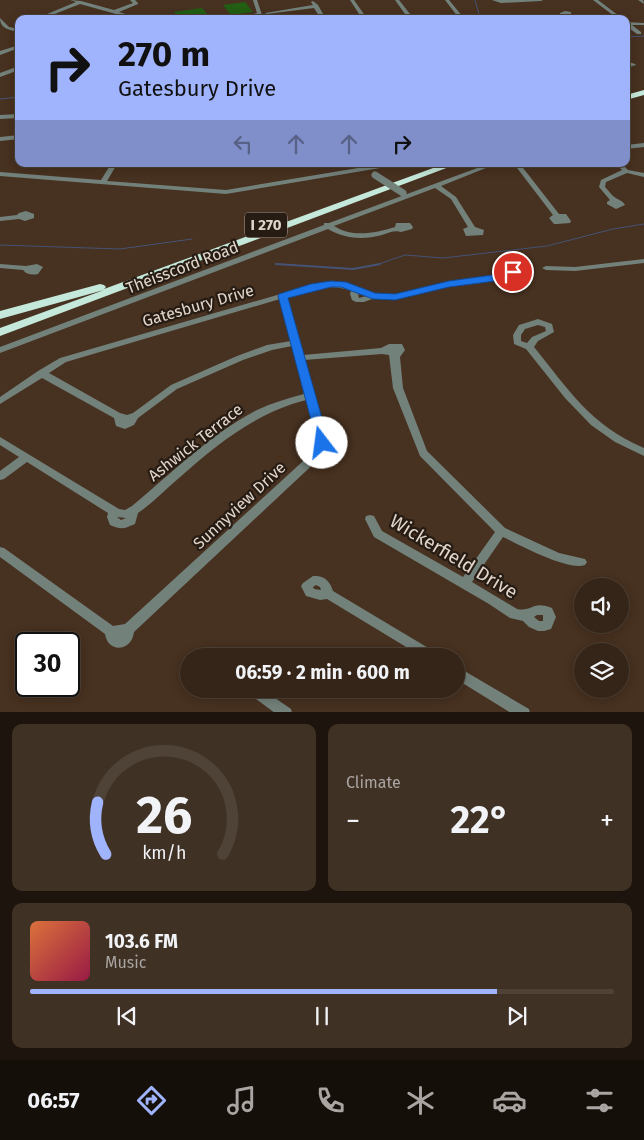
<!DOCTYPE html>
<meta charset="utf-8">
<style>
:root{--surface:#352518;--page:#403125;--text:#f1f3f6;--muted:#aaa5a2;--line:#4f4237;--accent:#a0b3fd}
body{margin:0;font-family:"Fira Sans",sans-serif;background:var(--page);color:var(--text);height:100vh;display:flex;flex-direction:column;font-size:19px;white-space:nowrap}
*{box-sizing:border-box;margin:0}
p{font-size:16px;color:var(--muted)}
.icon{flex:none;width:28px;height:28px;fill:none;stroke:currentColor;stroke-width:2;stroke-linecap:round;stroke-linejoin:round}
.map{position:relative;height:712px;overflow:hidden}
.panel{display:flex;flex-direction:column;gap:12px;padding:12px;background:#1d140d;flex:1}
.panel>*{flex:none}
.top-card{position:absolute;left:15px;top:15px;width:615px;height:152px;border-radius:10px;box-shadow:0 2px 12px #0003,0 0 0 1px var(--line);background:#a0b3fd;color:#111;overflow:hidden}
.buttons{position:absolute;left:574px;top:578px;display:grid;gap:10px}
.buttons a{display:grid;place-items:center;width:55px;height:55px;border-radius:50%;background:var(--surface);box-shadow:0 2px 12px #0003,0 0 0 1px var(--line);font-size:25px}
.speed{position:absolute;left:15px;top:632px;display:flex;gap:10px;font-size:25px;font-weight:700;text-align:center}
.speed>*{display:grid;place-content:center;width:65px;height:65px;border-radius:50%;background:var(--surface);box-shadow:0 2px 12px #0003,0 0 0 1px var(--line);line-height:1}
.speed .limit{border:2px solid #111;border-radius:8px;background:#fff;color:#111}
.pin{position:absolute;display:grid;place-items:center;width:42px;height:42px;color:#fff;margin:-21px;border:2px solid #fff;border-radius:50%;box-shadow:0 1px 5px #0007}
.me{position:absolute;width:55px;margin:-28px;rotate:345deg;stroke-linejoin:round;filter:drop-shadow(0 0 4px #0008)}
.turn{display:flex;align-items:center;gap:18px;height:105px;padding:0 20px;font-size:22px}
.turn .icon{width:65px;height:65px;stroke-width:2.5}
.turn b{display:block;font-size:35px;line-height:42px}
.lanes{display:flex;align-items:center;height:48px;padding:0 20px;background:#0003;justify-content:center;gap:25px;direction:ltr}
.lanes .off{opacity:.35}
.big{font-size:38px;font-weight:700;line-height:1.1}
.panel .tile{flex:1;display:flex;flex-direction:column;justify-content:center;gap:8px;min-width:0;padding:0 18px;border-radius:10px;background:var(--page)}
.panel .dial{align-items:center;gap:0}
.dial svg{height:130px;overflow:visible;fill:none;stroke:var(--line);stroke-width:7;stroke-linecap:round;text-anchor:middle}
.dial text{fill:var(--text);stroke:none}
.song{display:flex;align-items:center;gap:15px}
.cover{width:60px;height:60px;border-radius:8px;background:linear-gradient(135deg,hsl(20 70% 55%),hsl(340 70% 35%))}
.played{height:5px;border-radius:2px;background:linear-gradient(90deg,var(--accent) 80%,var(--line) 80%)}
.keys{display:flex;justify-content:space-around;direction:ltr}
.heat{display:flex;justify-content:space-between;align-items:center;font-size:28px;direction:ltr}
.panel .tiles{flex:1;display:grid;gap:12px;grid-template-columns:1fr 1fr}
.tile:last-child{grid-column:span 2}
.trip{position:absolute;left:180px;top:648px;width:285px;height:50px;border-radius:25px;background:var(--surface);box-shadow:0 2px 12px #0003,0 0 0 1px var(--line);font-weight:700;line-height:50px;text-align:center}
.dock{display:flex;height:80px;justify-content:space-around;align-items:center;background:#150f0a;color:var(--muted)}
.dock .icon{width:35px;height:35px}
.dock .current{color:var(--accent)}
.dock b{font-size:22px;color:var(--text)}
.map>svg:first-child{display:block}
</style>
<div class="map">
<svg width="644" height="713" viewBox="0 0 644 713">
<rect width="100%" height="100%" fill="#473120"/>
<!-- green -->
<path fill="#225e13" d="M245 2 253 12 231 15 223 5Z
M202 8 212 19H179L174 12Z"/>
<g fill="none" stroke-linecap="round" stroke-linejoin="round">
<!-- stream-far1 -->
<path stroke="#455375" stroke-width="1" d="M475 0 479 14
M626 37 644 36
M0 99 19 97
M0 245 120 249 192 239
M276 264 295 265
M376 265 405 255 443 258 547 246 613 229 644 224"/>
<!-- stream -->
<path stroke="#455375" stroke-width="2" d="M276 264 353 269 380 264"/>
<!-- minor -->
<path fill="#73817b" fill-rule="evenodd" d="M70 0 81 1 114 10 133 3 130 0H135L138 3V4L119 12 142 19H134L80 4 42 19H35L76 2Z
M253 0H257L262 15 247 19H238L257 13Z
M350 0H354L366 17 405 14 395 0H399L410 14 458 17 445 0H449L463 17 489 19H435L418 16 350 19 361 17Z
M492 0H543L541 1 501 3Z
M593 0H598L623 19H618Z
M638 0H643L644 4Z
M313 1 318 5 326 19H321L314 8 267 14 265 13 313 5 311 2Z
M565 11 571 12V14L569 15H560V13Z
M0 18 9 27 19 29V32C10 30 0 29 0 18Z
M626 22 644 23V25H632L641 32V34H637L626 26Z
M19 45V48L0 55V51Z
M626 61 635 64 636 65 626 68Z
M19 66V70L0 77V73Z
M19 114V118L0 119V115Z
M19 135V139L0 141V137Z
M644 143V147L626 149V145Z
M111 164H117L107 181 226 190 382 164H395L392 166 226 194 0 176V172L101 180Z
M488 164H496L441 186 456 197 475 227 484 230 483 235 466 236 463 229 468 227 451 199 435 188 334 226C353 238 375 233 395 227L396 223H410L413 227 412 229 401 232C395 230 388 233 382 235 363 240 345 239 328 229L0 353V347L324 225V223H329Z
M514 164H520L559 214H566L571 221 570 223 557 224H554L549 218 553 215Z
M616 164H622L628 170 644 173V177L627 173 606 182 605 187C608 190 610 193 613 196 618 200 622 200 625 205L616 209 607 204V202L610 200 599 187 601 180 622 170Z
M26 211 34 214V218L25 221 19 219 0 221V217L17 215 19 213Z
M644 259V263L575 271 546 270 542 268 546 266 575 267Z
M0 264 26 266 37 264 43 267 38 274C32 275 27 275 23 270L0 268Z
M513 270 523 276 519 281 503 279 449 286 395 299 375 298 364 302H356L352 300 350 294 351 291C331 282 308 291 287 297L303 355 381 348 389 344H402L405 350 400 357 403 388 427 451 505 528 559 553 585 559 587 562 585 565C568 571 520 545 503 537L472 582 517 609C533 612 532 600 552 608L556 617 551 629 544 631H538L529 627 523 621 510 618 489 604 374 537 365 519 366 516 370 515 374 516 382 531 463 577 495 532 420 456 393 388 389 355 382 354 304 360 327 443 321 457 134 632C132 651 108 654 105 634L0 557V547L4 548 113 626 125 624 313 452 317 443 306 400C256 413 217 444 179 478 166 489 153 503 138 513L135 524C123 529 122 530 110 525L107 517 108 513 27 462 4 479 0 480V471L19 457 0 445V437L119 509 125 510 132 506C172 473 210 434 257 410 272 403 288 398 304 394L292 346 272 350 243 360 177 389 138 418 134 425 125 429 116 426 114 418 42 378 0 404V397L38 371 60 358 315 284 343 282 368 292 382 295H395L449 282 501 275 504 271ZM358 294 366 296 359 298ZM280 299 291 341 267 345 237 356 171 385 133 413 127 415 120 413 49 373 66 362ZM117 517 126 518 121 520ZM537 615H543V621H539L534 617Z
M538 319 552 324 554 332 538 341 534 347C569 390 590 425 644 448V456L615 442 591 425 565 398 526 349 514 344 513 335 519 325ZM538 325 545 327 546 331 532 337 527 343 521 341V335L525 329Z
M313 576C324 575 330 581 333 591L435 652 437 656H421L327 599 320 600 306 596 301 586 303 583ZM316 585 320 587 321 590 314 589 313 587Z
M456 666 529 709 530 713H511L456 679Z
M246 689H262L291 709 292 713H275L248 693Z"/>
<!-- highway -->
<path fill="#c4e8da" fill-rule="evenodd" d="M644 90V95L626 100V95Z
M444 164H457L0 336V328L104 290 0 319V311L100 284 104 285 106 287 104 289Z"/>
<!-- minor-bridge -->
<path stroke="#73817b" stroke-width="7" d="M375 175 403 193"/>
</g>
<!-- route -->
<path fill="#1a73e8" stroke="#114b97" d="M513 269 518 272 503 280 449 287 395 300 373 299 341 287H331L288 298 329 443 327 446H318L278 296 279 294 311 284 331 281 346 282 375 293 395 294 449 281 500 274 504 271Z"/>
<g text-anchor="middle" stroke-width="4.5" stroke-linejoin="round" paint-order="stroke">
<!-- shield labels -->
<rect fill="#261c14" stroke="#aa9e93" stroke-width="1" x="245" y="212.5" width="42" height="25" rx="4"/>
<g font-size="15" font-weight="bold" fill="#e2d5ca">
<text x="266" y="230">I 270</text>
</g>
<!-- street labels -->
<g font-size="16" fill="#e2d5ca" stroke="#261c14">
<text transform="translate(182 267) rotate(-21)" y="6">Theisscord Road</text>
<text transform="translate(198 305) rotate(-16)" y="6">Gatesbury Drive</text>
<text transform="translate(195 442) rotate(-38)" y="6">Ashwick Terrace</text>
<text transform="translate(239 505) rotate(-43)" y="6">Sunnyview Drive</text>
</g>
<!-- near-street labels -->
<g font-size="19" fill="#e2d5ca" stroke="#261c14">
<text transform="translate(454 556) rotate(31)" y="7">Wickerfield Drive</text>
</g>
</g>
</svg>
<div class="buttons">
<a><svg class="icon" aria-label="sound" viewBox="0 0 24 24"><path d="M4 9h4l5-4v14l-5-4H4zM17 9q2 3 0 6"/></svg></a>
<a><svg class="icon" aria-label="layers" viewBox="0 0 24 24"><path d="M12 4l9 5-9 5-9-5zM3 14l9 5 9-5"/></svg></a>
</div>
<div class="speed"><div class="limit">30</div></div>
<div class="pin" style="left:513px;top:272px;background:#d93025"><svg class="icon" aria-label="arrive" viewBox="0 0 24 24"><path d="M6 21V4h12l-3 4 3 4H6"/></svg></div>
<svg class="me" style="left:322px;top:443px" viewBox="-20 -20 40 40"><circle r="19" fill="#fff"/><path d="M0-13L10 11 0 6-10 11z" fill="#1a73e8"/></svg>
<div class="trip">06:59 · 2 min · 600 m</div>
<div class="top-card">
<div class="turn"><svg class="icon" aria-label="right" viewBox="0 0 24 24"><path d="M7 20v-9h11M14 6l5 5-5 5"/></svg><div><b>270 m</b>Gatesbury Drive</div></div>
<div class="lanes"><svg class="icon off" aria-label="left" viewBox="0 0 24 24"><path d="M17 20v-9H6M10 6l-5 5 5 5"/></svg><svg class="icon off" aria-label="ahead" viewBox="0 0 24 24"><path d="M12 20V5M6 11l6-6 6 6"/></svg><svg class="icon off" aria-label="ahead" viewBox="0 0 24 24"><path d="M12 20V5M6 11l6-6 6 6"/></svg><svg class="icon" aria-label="right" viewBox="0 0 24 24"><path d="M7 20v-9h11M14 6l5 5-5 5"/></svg></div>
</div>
</div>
<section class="panel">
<div class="tiles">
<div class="tile dial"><svg viewBox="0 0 100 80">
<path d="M14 69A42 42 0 1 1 86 69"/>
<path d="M14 69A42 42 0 0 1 9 37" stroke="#a0b3fd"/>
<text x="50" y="56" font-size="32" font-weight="700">26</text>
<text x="50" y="72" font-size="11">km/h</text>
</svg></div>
<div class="tile"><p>Climate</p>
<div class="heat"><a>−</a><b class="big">22°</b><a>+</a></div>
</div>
<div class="tile">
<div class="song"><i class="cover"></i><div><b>103.6 FM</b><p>Music</p></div></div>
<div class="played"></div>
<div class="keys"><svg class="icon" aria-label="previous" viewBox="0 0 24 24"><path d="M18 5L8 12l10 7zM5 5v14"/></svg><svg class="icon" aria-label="pause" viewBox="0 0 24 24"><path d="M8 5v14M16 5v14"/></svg><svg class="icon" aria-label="next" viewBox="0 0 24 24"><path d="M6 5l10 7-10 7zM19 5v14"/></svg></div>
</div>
</div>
</section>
<nav class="dock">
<b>06:57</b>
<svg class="icon current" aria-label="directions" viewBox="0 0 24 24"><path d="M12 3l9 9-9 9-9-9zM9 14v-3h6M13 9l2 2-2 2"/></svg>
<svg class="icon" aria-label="music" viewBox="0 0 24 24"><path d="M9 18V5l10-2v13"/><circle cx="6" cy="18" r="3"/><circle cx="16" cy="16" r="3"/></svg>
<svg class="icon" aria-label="phone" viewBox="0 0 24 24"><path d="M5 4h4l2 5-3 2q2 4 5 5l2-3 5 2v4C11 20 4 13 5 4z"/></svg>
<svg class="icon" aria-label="climate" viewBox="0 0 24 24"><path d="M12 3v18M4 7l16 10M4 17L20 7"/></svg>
<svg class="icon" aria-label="car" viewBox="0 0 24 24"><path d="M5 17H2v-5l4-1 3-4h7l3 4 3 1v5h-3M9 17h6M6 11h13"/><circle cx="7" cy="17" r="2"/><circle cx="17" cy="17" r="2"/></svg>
<svg class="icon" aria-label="filters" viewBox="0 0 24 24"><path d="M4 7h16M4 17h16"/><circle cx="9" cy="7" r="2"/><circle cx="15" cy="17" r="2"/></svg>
</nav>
